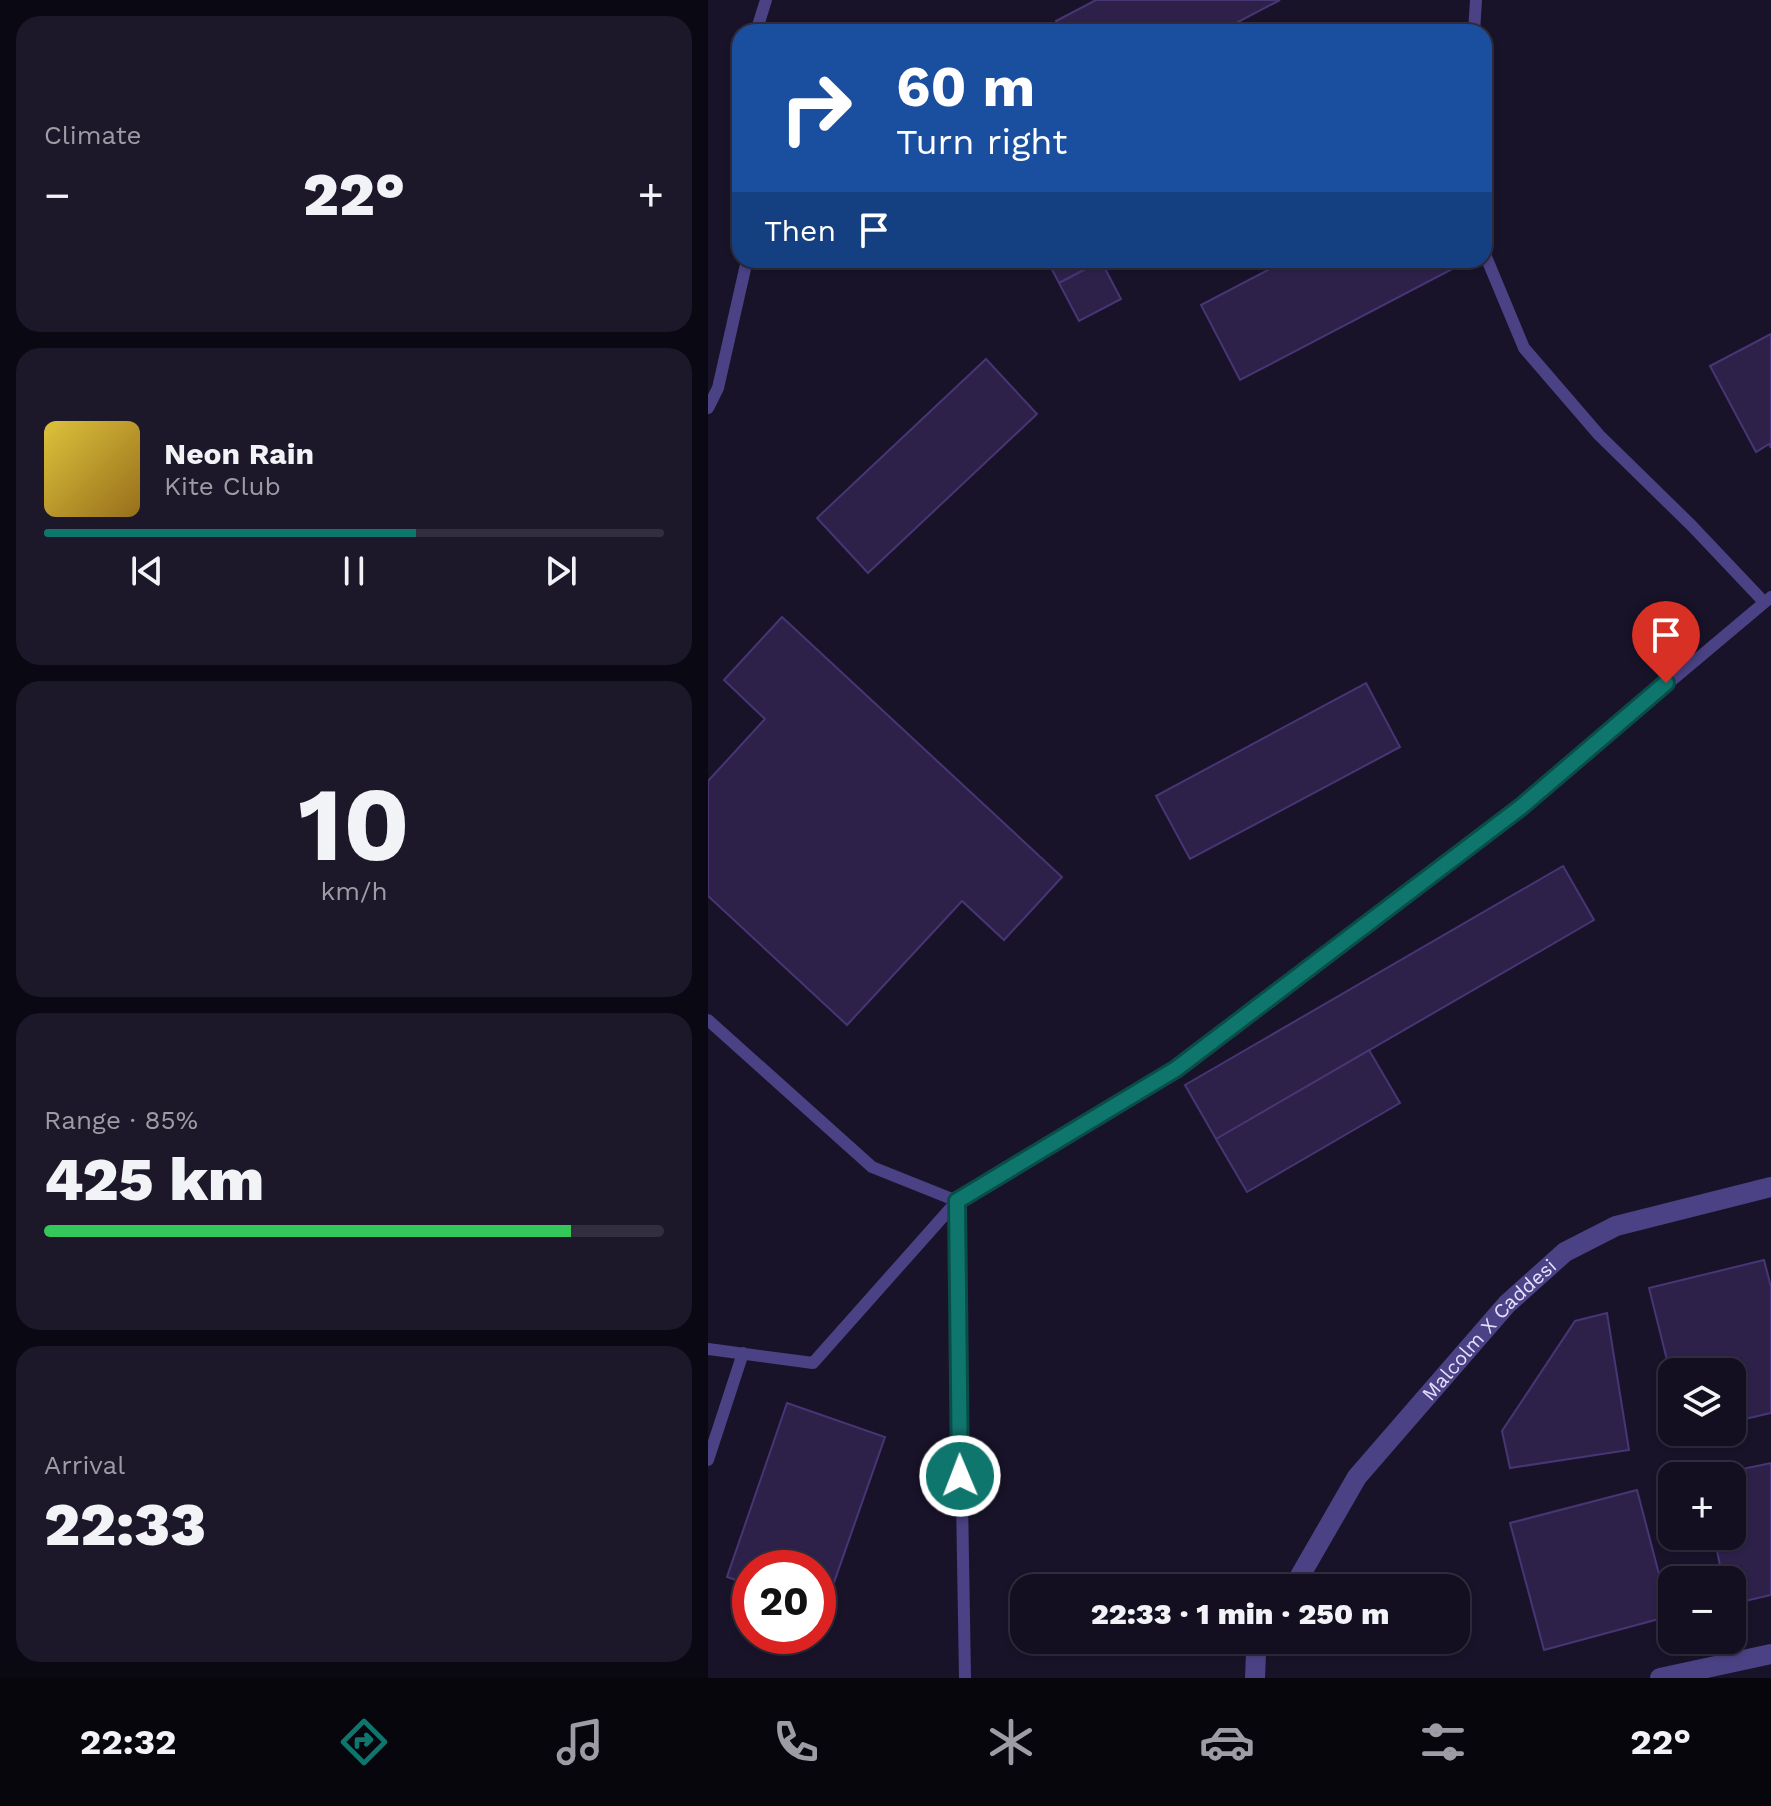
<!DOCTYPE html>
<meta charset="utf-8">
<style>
:root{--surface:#130e20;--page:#1c1729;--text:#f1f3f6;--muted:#9d9ca5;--line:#322e3e;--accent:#0f766e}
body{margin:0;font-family:"Work Sans",sans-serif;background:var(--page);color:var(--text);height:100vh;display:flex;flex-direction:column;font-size:30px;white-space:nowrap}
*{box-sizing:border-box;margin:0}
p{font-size:26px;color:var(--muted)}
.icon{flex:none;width:44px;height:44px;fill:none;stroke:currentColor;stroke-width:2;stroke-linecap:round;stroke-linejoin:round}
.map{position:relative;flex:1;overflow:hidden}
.side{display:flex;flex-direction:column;gap:16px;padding:16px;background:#0a0812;width:708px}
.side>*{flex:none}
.hud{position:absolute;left:24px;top:24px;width:760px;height:244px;border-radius:24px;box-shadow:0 2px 6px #0004,0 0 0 2px var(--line);background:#1a4fa0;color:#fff;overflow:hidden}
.buttons{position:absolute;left:950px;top:1358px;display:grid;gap:16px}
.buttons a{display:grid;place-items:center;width:88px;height:88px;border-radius:16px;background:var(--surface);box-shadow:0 2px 6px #0004,0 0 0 2px var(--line);font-size:40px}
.speed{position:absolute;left:24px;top:1550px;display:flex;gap:16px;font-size:40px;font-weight:700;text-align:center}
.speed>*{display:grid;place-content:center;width:104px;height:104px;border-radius:50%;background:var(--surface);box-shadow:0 2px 6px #0004,0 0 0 2px var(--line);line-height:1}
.speed .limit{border:12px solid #d22;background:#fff;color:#111}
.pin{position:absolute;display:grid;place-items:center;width:68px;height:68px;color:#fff;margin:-82px -34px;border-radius:50% 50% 50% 0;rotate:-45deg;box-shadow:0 0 8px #0007}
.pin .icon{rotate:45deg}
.me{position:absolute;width:88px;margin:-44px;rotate:359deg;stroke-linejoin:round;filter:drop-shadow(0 0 6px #0008)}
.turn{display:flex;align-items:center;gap:28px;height:168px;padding:0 32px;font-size:36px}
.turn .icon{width:104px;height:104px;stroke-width:2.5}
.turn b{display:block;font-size:56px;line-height:68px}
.then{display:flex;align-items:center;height:76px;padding:0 32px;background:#0003;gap:16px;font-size:30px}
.big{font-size:60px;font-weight:800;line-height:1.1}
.side .widget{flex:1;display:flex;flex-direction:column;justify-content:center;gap:12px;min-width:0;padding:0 28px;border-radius:24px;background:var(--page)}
.side .dial{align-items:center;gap:0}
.dial b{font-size:104px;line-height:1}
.song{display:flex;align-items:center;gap:24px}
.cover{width:96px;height:96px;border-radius:12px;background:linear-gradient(135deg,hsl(50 70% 55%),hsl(40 70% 35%))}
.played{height:8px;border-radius:4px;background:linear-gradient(90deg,var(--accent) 60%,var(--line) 60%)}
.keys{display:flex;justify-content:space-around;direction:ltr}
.heat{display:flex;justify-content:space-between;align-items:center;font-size:44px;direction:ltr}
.charge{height:12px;border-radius:6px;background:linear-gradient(90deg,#34c759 85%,var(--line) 0)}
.trip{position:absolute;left:302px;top:1574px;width:460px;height:80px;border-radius:24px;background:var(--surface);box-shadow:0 2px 6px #0004,0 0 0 2px var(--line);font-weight:800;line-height:80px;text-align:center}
.tab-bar{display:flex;height:128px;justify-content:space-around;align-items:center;background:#08060d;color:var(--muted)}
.tab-bar .icon{width:56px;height:56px}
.tab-bar .on{color:var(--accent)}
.tab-bar b{font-size:36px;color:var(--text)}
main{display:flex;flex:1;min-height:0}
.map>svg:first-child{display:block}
</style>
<main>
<section class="side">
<div class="widget"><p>Climate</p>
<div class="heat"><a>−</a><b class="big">22°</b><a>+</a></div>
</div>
<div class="widget">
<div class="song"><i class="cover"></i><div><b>Neon Rain</b><p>Kite Club</p></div></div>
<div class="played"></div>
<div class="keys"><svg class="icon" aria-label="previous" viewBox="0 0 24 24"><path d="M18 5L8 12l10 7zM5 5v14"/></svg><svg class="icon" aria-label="pause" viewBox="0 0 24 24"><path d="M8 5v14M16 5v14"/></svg><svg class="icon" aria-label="next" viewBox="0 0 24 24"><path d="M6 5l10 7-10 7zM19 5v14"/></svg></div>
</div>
<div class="widget dial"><b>10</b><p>km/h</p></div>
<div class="widget"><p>Range · 85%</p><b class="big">425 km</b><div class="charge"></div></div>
<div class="widget"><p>Arrival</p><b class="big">22:33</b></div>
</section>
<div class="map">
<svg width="1063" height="1678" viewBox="0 0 1063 1678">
<rect width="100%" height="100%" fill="#19132a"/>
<!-- building -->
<path fill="#2d214a" stroke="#473574" stroke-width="2" d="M388 0H572L511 32H354L348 21Z
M339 260H394L351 283Z
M579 260H747L750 266 532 380 493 305Z
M393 261 413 299 371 321 351 283Z
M1063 334V448L1061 444 1048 452 1002 366Z
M278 359 329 414 160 573 109 518Z
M74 617 354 877 296 940 254 901 139 1025 0 896V781L57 719 16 680Z
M658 683 692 747 482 859 448 796Z
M855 866 886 920 508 1139 477 1085Z
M661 1050 692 1103 539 1192 508 1139Z
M1056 1260 1063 1287V1413L1024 1422V1372H964V1380L941 1288Z
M899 1313 921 1450 802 1468 794 1431 867 1321Z
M79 1403 177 1437 116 1611 110 1608V1568H42V1585L19 1577Z
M1063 1463V1595L1024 1604V1580H1015L1006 1536H1024V1476H1001Z
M929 1490 962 1616 836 1650 802 1523Z"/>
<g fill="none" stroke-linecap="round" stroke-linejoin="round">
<!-- service -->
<path stroke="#4b4285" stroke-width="12" d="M48 32 58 0
M766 32 768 0
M776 252 816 348 891 435 984 526 1055 601
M0 408 10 388 39 260
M0 1020 164 1167 249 1201 257 1678
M0 1349 105 1363 249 1201 468 1069 813 807 1063 597
M0 1460 35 1353"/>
<!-- minor -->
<g stroke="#4b4285" stroke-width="20">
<path id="s1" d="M585 1588 649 1477 799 1304 857 1252 908 1226 1063 1187"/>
<path d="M547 1678 548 1653 555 1640"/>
<path d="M952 1678 1063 1654"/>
</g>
</g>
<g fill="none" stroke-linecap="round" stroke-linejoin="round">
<defs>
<path id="route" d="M252 1476 249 1201 468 1069 813 807 958 683"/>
</defs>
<!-- route casing -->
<use href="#route" stroke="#0a4d48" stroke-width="20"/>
<!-- route -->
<use href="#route" stroke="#0f766e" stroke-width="14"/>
</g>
<g text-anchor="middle" stroke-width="8" stroke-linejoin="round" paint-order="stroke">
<!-- street labels -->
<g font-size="20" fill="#e5dffd" stroke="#19132a">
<text dy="7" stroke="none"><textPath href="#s1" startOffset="326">Malcolm X Caddesi</textPath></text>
</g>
</g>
</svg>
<div class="buttons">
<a><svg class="icon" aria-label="layers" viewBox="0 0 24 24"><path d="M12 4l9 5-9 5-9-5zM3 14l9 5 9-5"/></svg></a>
<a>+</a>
<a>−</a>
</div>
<div class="speed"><div class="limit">20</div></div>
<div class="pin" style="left:958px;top:683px;background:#d93025"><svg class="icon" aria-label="arrive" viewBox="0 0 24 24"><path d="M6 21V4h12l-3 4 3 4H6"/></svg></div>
<svg class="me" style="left:252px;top:1476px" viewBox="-20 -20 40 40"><circle r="17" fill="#0f766e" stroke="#fff" stroke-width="3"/><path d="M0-11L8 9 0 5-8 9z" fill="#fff"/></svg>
<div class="trip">22:33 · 1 min · 250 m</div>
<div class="hud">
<div class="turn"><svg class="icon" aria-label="right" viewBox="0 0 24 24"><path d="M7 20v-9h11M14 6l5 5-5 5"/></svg><div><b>60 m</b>Turn right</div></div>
<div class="then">Then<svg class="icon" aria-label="arrive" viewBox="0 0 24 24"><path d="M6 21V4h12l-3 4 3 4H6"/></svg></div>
</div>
</div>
</main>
<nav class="tab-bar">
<b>22:32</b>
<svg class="icon on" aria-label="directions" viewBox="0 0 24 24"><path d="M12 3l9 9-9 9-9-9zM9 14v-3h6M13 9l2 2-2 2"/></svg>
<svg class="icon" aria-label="music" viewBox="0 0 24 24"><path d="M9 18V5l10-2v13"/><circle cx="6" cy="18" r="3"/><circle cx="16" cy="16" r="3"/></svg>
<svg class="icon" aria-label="phone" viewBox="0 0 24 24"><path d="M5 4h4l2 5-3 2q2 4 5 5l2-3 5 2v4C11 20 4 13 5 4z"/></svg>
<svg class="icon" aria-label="climate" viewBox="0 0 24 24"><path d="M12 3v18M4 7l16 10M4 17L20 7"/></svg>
<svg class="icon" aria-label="car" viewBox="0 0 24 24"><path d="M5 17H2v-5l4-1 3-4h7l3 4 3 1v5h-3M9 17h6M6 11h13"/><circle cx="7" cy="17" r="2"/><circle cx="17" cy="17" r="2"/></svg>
<svg class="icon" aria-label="filters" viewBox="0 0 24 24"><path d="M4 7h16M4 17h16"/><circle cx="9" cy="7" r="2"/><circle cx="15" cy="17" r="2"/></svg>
<b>22°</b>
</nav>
